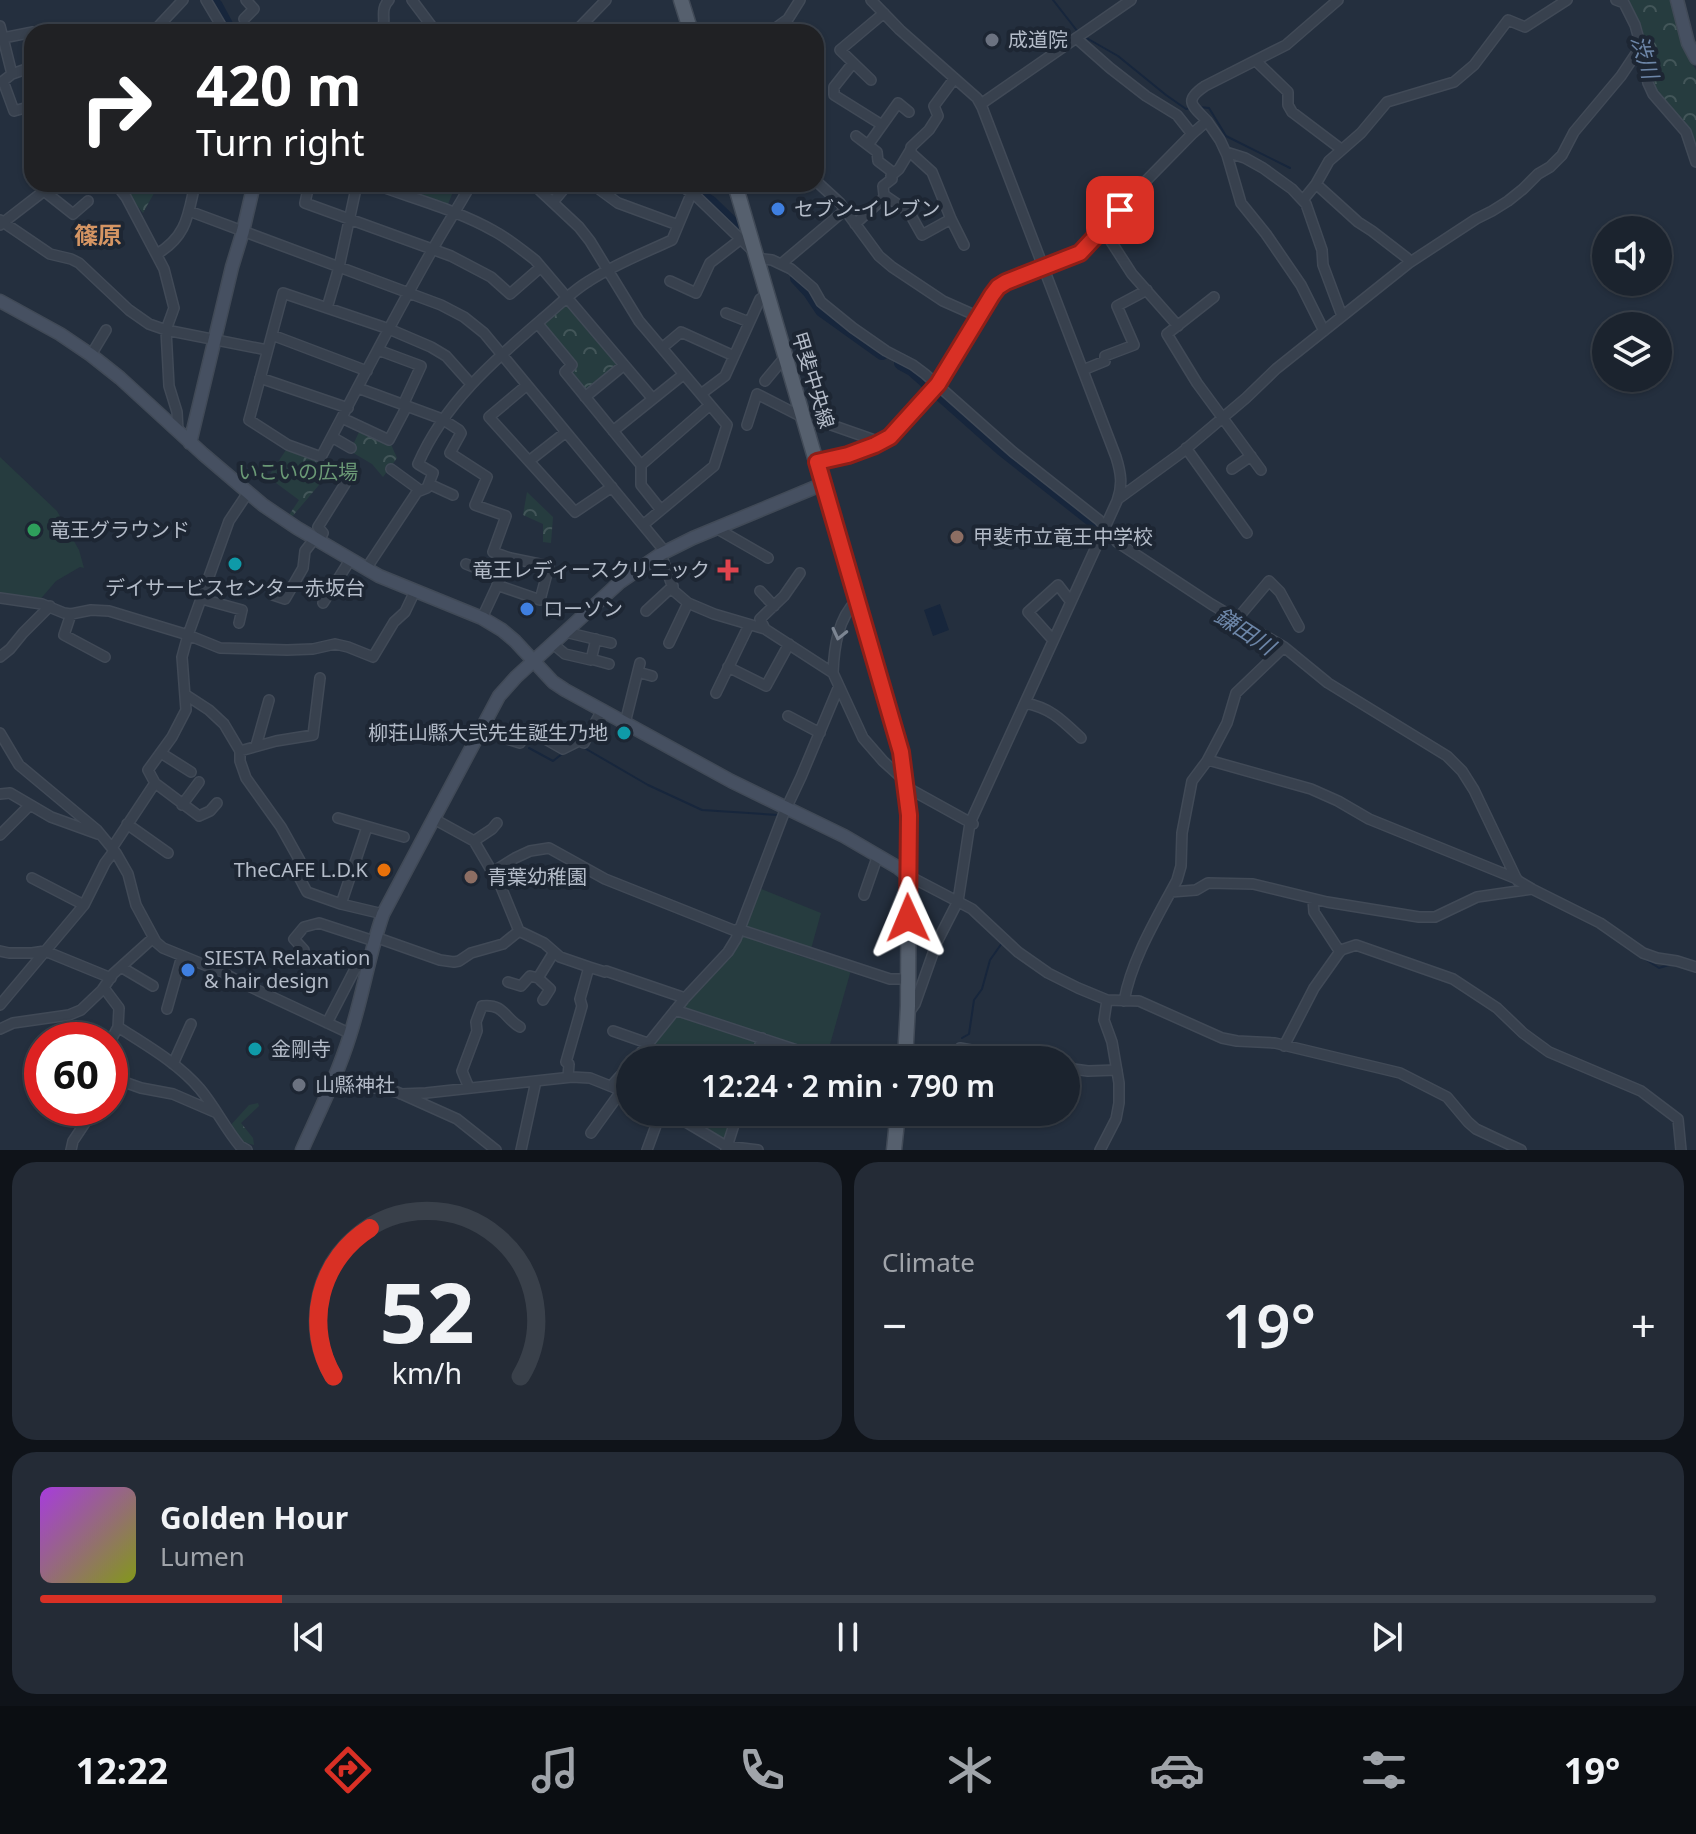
<!DOCTYPE html>
<meta charset="utf-8">
<style>
:root{--surface:#1b232e;--page:#242b36;--text:#f1f3f6;--muted:#a0a4aa;--line:#39404a;--accent:#d93025}
body{margin:0;font-family:"Noto Sans","Noto Sans JP",sans-serif;background:var(--page);color:var(--text);height:100vh;display:flex;flex-direction:column;font-size:30px;white-space:nowrap}
*{box-sizing:border-box;margin:0}
p{font-size:26px;color:var(--muted)}
.icon{flex:none;width:44px;height:44px;fill:none;stroke:currentColor;stroke-width:2;stroke-linecap:round;stroke-linejoin:round}
.map{position:relative;height:1150px;overflow:hidden}
.drawer{display:flex;flex-direction:column;gap:12px;padding:12px;background:#0f1319;flex:1}
.drawer>*{flex:none}
.guide{position:absolute;left:24px;top:24px;width:800px;height:168px;border-radius:24px;box-shadow:0 2px 6px #0004,0 0 0 2px var(--line);background:#202124;color:#fff;overflow:hidden}
.tools{position:absolute;left:1592px;top:216px;display:grid;gap:16px}
.tools a{display:grid;place-items:center;width:80px;height:80px;border-radius:50%;background:var(--surface);box-shadow:0 2px 6px #0004,0 0 0 2px var(--line);font-size:40px}
.speed{position:absolute;left:24px;top:1022px;display:flex;gap:16px;font-size:40px;font-weight:700;text-align:center}
.speed>*{display:grid;place-content:center;width:104px;height:104px;border-radius:50%;background:var(--surface);box-shadow:0 2px 6px #0004,0 0 0 2px var(--line);line-height:1}
.speed .limit{border:12px solid #d22;background:#fff;color:#111}
.pin{position:absolute;display:grid;place-items:center;width:68px;height:68px;color:#fff;margin:-34px;border-radius:16px;box-shadow:0 4px 12px #0006}
.me{position:absolute;width:88px;margin:-44px;rotate:359deg;stroke-linejoin:round;filter:drop-shadow(0 0 6px #0008)}
.turn{display:flex;align-items:center;gap:28px;height:168px;padding:0 40px;font-size:36px}
.turn .icon{width:104px;height:104px;stroke-width:2.5}
.turn b{display:block;font-size:56px;line-height:68px}
.big{font-size:60px;font-weight:600;line-height:1.1}
.drawer .card{flex:1;display:flex;flex-direction:column;justify-content:center;gap:12px;min-width:0;padding:0 28px;border-radius:24px;background:var(--page)}
.drawer .dial{align-items:center;gap:0}
.dial svg{height:208px;overflow:visible;fill:none;stroke:var(--line);stroke-width:7;stroke-linecap:round;text-anchor:middle}
.dial text{fill:var(--text);stroke:none}
.song{display:flex;align-items:center;gap:24px}
.cover{width:96px;height:96px;border-radius:12px;background:linear-gradient(135deg,hsl(280 70% 55%),hsl(70 70% 35%))}
.played{height:8px;border-radius:4px;background:linear-gradient(90deg,var(--accent) 15%,var(--line) 15%)}
.keys{display:flex;justify-content:space-around;direction:ltr}
.heat{display:flex;justify-content:space-between;align-items:center;font-size:44px;direction:ltr}
.drawer .tiles{flex:1;display:grid;gap:12px;grid-template-columns:1fr 1fr}
.card:last-child{grid-column:span 2}
.trip{position:absolute;left:616px;top:1046px;width:464px;height:80px;border-radius:40px;background:var(--surface);box-shadow:0 2px 6px #0004,0 0 0 2px var(--line);font-weight:600;line-height:80px;text-align:center}
.tabs{display:flex;height:128px;justify-content:space-around;align-items:center;background:#0b0e12;color:var(--muted)}
.tabs .icon{width:56px;height:56px}
.tabs .active{color:var(--accent)}
.tabs b{font-size:36px;color:var(--text)}
.map>svg:first-child{display:block}
</style>
<div class="map">
<svg width="1696" height="1150" viewBox="0 0 1696 1150">
<defs>
<pattern id="park-crowns" width="20" height="18" patternUnits="userSpaceOnUse" patternTransform="scale(2)"><rect width="20" height="18" fill="#263c3f"/><path d="M2 6a3 3 0 1 1 6 0M12 15a3 3 0 1 1 6 0" fill="none" stroke="#435659"/></pattern>
</defs>
<rect width="100%" height="100%" fill="#242f3e"/>
<!-- green -->
<path fill="#263c3f" d="M0 457 57 511 79 550 84 568 80 567 56 581 38 602 0 594Z
M759 888 821 913 811 949 743 928Z
M742 934 800 956 851 970 827 1055 681 1010 734 951Z
M680 1012 761 1039 754 1060H636Z
M673 1112H736L726 1144Z"/>
<!-- park -->
<path fill="url(#park-crowns)" d="M1624 0H1672L1685 51 1696 70V152L1655 92Z
M120 184H159L143 213Z
M393 184H456L448 204Z
M568 300 621 363 587 395 569 372 573 365 540 324Z
M361 428 389 440 397 458 383 477 372 464 350 451Z
M288 447 321 459 330 472 291 518 289 515 299 500 268 477Z
M527 492 553 517 551 543 543 542V524L523 515Z
M258 1103 259 1106 241 1123 253 1138 254 1145 239 1141 230 1126 249 1105Z"/>
<!-- water -->
<path fill="#17263c" d="M940 604 949 630 933 636 924 610Z"/>
<g fill="none" stroke-linecap="round" stroke-linejoin="round">
<!-- stream -->
<path stroke="#17263c" stroke-width="2" d="M1053 0 1078 32
M1083 36 1118 56 1166 95 1186 109 1192 108
M1199 107 1209 108 1226 136 1290 168
M1092 520 1099 530
M1125 552 1163 578
M581 746 648 785 702 810 778 815
M529 748 553 761 562 754
M1645 959 1659 968 1672 964 1679 966
M962 1038 969 1034 974 1000 982 989 990 960 1002 943"/>
<!-- river -->
<path stroke="#17263c" stroke-width="14" d="M210 0 216 6 230 32
M694 192 711 203 745 236
M797 278 810 292 822 310 882 353
M901 363 912 369 1002 449 1092 520"/>
<defs>
<path id="street" d="M206 0 225 32
M412 0 436 32
M871 0 900 30 977 98 982 107 1116 457C1121 473 1123 485 1117 501L970 823 958 901 937 942 915 1004 910 1011
M1616 0 1624 3 1635 25 1640 43 1648 83 1653 94 1686 132 1696 162
M244 19 254 9 246 0
M0 26 3 38 33 32
M153 32 183 0
M382 32C387 20 379 10 389 0
M575 32 606 0
M770 32 788 19 800 0
M3 38 12 74 32 67
M1076 38 1110 68 1146 96 1177 115 1192 134
M1256 61 1288 92V105L1292 112 1341 149
M853 63 834 87V95L882 125
M12 74 3 81 14 111 32 106
M954 79 934 106 938 116 929 130 911 147V153L932 172 951 219 964 245
M871 80 840 50 884 13
M981 104 1131 0
M1207 121C1192 105 1183 101 1205 86L1286 45 1338 0
M856 136 877 152 878 161 891 171 892 179 883 186 884 195 909 212 922 235 951 219
M868 145 898 103 909 112
M1226 152 1245 158 1263 168 1292 189 1306 204 1322 250 1323 265 1342 316
M891 176 899 169 911 149
M816 181 840 203 879 256 892 267 943 301 979 317
M116 184 126 197 164 269 174 308 166 330 169 386 177 412 178 431
M309 184 305 203 451 256 491 277 510 294 541 267
M374 184C414 199 457 210 494 231 509 239 522 250 535 260L653 399
M471 184C458 208 443 230 430 254 392 321 357 389 321 457L288 445 249 420 283 293 389 329 431 347 446 356 471 384
M533 184 579 227 590 241 639 321 727 425 714 466 643 525
M592 184 618 203 678 225
M678 184 695 195 751 249
M1316 184 1358 222 1372 231 1407 258 1409 263
M44 191 73 214 88 201
M1303 200 1316 184 1329 161 1361 133 1387 102 1454 82 1474 65 1508 20 1525 27 1567 0
M553 202 568 184
M189 211 441 305 464 317 484 333 662 548 661 554 674 591 688 603 714 614 765 629 833 673 863 738 883 761 904 780
M0 220 50 254 71 259 79 263 129 310 149 324 166 330 267 350
M855 224 886 196
M0 225 44 191 48 184
M1103 229 1132 274 1178 326
M157 254C187 236 188 215 195 184
M756 258 772 260 791 269 813 288 821 302 853 328 886 351 913 365 925 374 1013 452 1099 520 1117 542 1211 604 1284 647 1328 683 1447 756 1462 771 1474 790 1517 880 1532 889 1600 923 1643 953 1657 958 1677 961 1696 967
M781 264 845 210
M670 281 696 293 710 263 741 239
M1214 297 1167 334 1197 383 1261 470
M327 308 339 267 357 184
M726 313 749 322
M538 324 572 365 565 372 641 465V485L661 510
M272 335 367 371
M662 348 681 332 734 356
M378 350 421 366 403 405
M91 355 106 330
M1083 370 1105 361V356L1134 345 1117 306 1147 290
M260 378 348 408
M765 381 785 357
M527 385 489 417 575 512 612 487
M358 388 442 419 459 430 461 433 450 453 487 477 475 505 506 516 493 552 510 558 549 566 540 600 497 585
M701 394 725 376 760 299 767 296
M585 397 624 365
M803 415 880 442
M342 418 389 440 407 406
M747 425 757 394 804 418
M613 431 684 374
M332 437 351 448
M1186 448 1247 533
M529 461 566 432
M817 462 848 455 875 445 890 437 938 384 992 295 998 287 1006 282 1080 253 1092 242 1137 190 1192 134 1207 121 1220 140 1227 155 1241 203 1266 234 1301 285 1324 331
M641 465 710 405
M391 469 417 488V492
M1232 469 1251 456
M429 484 453 495
M1118 499 1181 453 1246 398 1276 369 1409 263 1476 219 1492 211 1508 201 1523 189 1538 174 1550 167 1562 155 1574 132 1621 76 1641 46
M716 528 768 558
M319 541 323 533 318 527 345 484
M466 564 501 578
M366 569 417 492 427 488 433 473 418 464C444 404 492 362 541 320 557 307 572 291 589 281 615 264 644 253 672 240L692 192
M760 591 774 606
M273 595 285 599 303 568 305 551 315 538
M0 598 42 604 64 613 71 614 91 610 109 611 188 635 220 648 287 650 313 649 335 644 348 647 373 657 394 622 405 612 415 591
M202 599 242 610 239 623
M323 603 350 560
M646 611 673 586
M71 614 64 635 105 657
M482 618 510 558
M1237 619 1269 581 1280 592 1299 627
M765 629 760 619 784 596 800 573
M565 632 611 643
M1053 640 1028 612 1058 585 1071 602
M552 643 565 654 591 660 596 639
M669 643 688 603
M0 657 10 649 23 633 50 606
M591 659 609 664
M728 667 766 686 789 644
M638 672 652 676
M833 673C834 647 838 618 857 600
M716 693 749 625
M186 695 209 710 224 724 240 751V761L246 778 281 827 300 861 298 875 307 892 341 904 383 914
M1025 703C1051 708 1062 720 1081 738
M788 716 820 733
M625 723 640 663
M481 731 520 743 528 729 563 749 579 741 584 743 602 710
M0 733 19 765 97 830 116 853 128 874 136 905 156 942 163 948 222 972 238 981 351 1034
M256 746 269 700
M240 751 276 741 313 735 320 678
M161 753 191 772
M1208 760 1311 789 1338 801 1369 819 1517 879
M155 783 199 816 210 811 217 803
M906 787 973 824
M0 794 10 793 51 817 98 834
M182 805 199 782
M338 818 404 837
M434 819 474 841 501 887 519 931 544 943 560 957 589 967 580 999 582 1006 566 1062 569 1064 568 1077
M127 824 168 853
M0 835 30 805
M474 841 492 829 497 823
M112 848 155 783 148 770 172 737 186 710 182 657 188 635 229 521 247 494
M491 873 515 858 530 851 549 848 605 879 738 932
M907 875 972 909 1018 952 1048 973 1078 988 1107 1000 1139 1001 1222 1038 1237 1041 1275 1043 1400 1073 1447 1097 1468 1122 1476 1129 1521 1150
M32 878 84 905
M1171 892 1196 890 1208 883 1253 884 1327 902 1419 917H1435L1477 897 1532 889
M864 895 878 855
M1313 899 1314 912 1340 952
M341 904 367 827
M738 929 890 979H908
M375 937 440 960 454 962 459 961 471 953 503 944 519 931
M304 950 294 939 304 927 319 923 374 941
M0 951 9 953H32L45 951 111 978
M121 967 153 986
M589 967 605 972 606 971 685 998
M508 982 521 986 530 976 538 978
M104 988 119 1008 118 1027C146 1045 178 1063 200 1089 215 1107 225 1128 240 1146L247 1150
M543 1000 550 989 538 978 554 952
M1124 1001C1132 958 1157 918 1177 880L1181 866 1182 833 1192 781 1207 761 1227 723 1236 693 1284 647
M0 1005 84 905 105 863 114 851
M167 1009 182 956
M675 1010 821 1058 833 1060
M327 1023 355 969 371 954
M0 1029 13 1023 69 1015 81 1010 102 990 113 974 153 938
M613 1031 650 1044
M110 1042 118 1027
M1284 1046 1314 988 1341 950 1356 945 1453 979 1497 1008 1523 1033 1549 1052 1641 1091 1678 1119 1681 1150
M635 1060 685 998 728 952 736 939 784 813 801 777 839 686
M755 1060 762 1038
M957 1060 960 1048 1028 1060
M173 1064 191 1024
M1066 1068 1088 1071 1117 1070
M335 1076 360 1085 397 1092 457 1119 496 1150
M110 1077 141 1088 173 1094 217 1113
M612 1085 630 1065
M469 1088 462 1071 477 1031 476 1022 482 1006C504 1003 505 1019 520 1027
M401 1094 426 1093 572 1077 590 1078 630 1094
M669 1112 726 1146 758 1150
M936 1112 999 1122
M591 1133 622 1090
M71 1150 73 1141 85 1123 87 1108
M521 1150 536 1081
M647 1150 661 1112
M726 1150 738 1112
M1100 1150 1116 1119 1119 1103V1083L1112 1042 1104 1020 1107 1000"/>
<path id="secondary" d="M1677 0 1688 43 1696 58
M0 301 60 334 91 355 120 378 203 454 263 505 297 528 379 576 482 618 502 630 515 641 553 682 565 690 731 781 844 836 897 867 907 875
M190 443 232 267 243 231 254 184
M302 1150C319 1112 338 1074 350 1035 363 995 369 954 383 914L499 696 516 677 620 582 661 554 693 538 823 484"/>
<path id="primary" d="M681 0 691 32
M735 184 901 752 909 815 908 1006 905 1060
M894 1150 898 1112"/>
</defs>
<!-- street casing -->
<use href="#street" stroke="#414a57" stroke-width="12"/>
<!-- secondary casing -->
<use href="#secondary" stroke="#414a57" stroke-width="15"/>
<!-- primary casing -->
<use href="#primary" stroke="#414a57" stroke-width="17"/>
<!-- street -->
<use href="#street" stroke="#38414e" stroke-width="9"/>
<!-- secondary -->
<use href="#secondary" stroke="#465061" stroke-width="12"/>
<!-- primary -->
<use href="#primary" stroke="#56606e" stroke-width="14"/>
</g>
<!-- one-way arrows -->
<defs><path id="oneway-chevron" d="M-2-3.5L2.5 0L-2 3.5" fill="none" stroke-width="1.6" stroke-linecap="round" stroke-linejoin="round" transform="scale(2)"/></defs>
<use stroke="#7c8592" href="#oneway-chevron" transform="translate(839 634) rotate(103)"/>
<g fill="none" stroke-linecap="round" stroke-linejoin="round">
<defs>
<path id="route" d="M908 918 909 815 901 752 817 462 848 455 875 445 890 437 938 384 992 295 998 287 1006 282 1080 253 1120 210"/>
</defs>
<!-- route casing -->
<use href="#route" stroke="#8d1f18" stroke-width="20"/>
<!-- route -->
<use href="#route" stroke="#d93025" stroke-width="14"/>
</g>
<!-- markers -->
<g fill="#6b7280" stroke="#1d2633" stroke-width="3">
<circle cx="992" cy="40" r="8"/>
<circle cx="299" cy="1085" r="8"/>
</g>
<g fill="#3f7fe0" stroke="#1d2633" stroke-width="3">
<circle cx="778" cy="209" r="8"/>
<circle cx="527" cy="609" r="8"/>
<circle cx="188" cy="970" r="8"/>
</g>
<circle fill="#2e9e5b" stroke="#1d2633" stroke-width="3" cx="34" cy="530" r="8"/>
<g fill="#8d6e63" stroke="#1d2633" stroke-width="3">
<circle cx="957" cy="537" r="8"/>
<circle cx="471" cy="877" r="8"/>
</g>
<g fill="#0f9aa8" stroke="#1d2633" stroke-width="3">
<circle cx="235" cy="564" r="8"/>
<circle cx="624" cy="733" r="8"/>
<circle cx="255" cy="1049" r="8"/>
</g>
<path fill="#e0444e" stroke="#1d2633" stroke-width="3" d="M724 558h8v8h8v8h-8v8h-8v-8h-8v-8h8z"/>
<circle fill="#e8710a" stroke="#1d2633" stroke-width="3" cx="384" cy="870" r="8"/>
<g text-anchor="middle" stroke-width="8" stroke-linejoin="round" paint-order="stroke">
<!-- poi labels -->
<g font-size="20" fill="#b4bcc9" stroke="#1d2633" text-anchor="start">
<text x="1008" y="47">成道院</text>
<text x="794" y="216">セブン-イレブン</text>
<text x="50" y="537">竜王グラウンド</text>
<text x="973" y="544">甲斐市立竜王中学校</text>
<text x="710" y="577" text-anchor="end">竜王レディースクリニック</text>
<text x="235" y="595" text-anchor="middle">デイサービスセンター赤坂台</text>
<text x="543" y="616">ローソン</text>
<text x="608" y="740" text-anchor="end">柳荘山縣大弐先生誕生乃地</text>
<text x="368" y="877" text-anchor="end">TheCAFE L.D.K</text>
<text x="487" y="884">青葉幼稚園</text>
<text x="204" y="965">SIESTA Relaxation<tspan x="204" dy="23">&amp; hair design</tspan></text>
<text x="271" y="1056">金剛寺</text>
<text x="315" y="1092">山縣神社</text>
</g>
<!-- street labels -->
<g font-size="20" fill="#b4bcc9" stroke="#1d2633">
<text transform="translate(813 380) rotate(73)" y="7">甲斐中央線</text>
</g>
<!-- park labels -->
<g font-size="20" fill="#6b9a76" stroke="#1d2633">
<text x="298" y="479">いこいの広場</text>
</g>
<!-- water labels -->
<g font-size="22" font-style="italic" fill="#6d86a8" stroke="#1d2633">
<text transform="translate(1645 57) rotate(73)" y="8">渋川</text>
<text transform="translate(1245 631) rotate(33)" y="8">鎌田川</text>
</g>
<!-- quarter labels -->
<g font-size="24" font-weight="bold" fill="#d59563" stroke="#1d2633">
<text x="98" y="244">篠原</text>
</g>
</g>
</svg>
<div class="tools">
<a><svg class="icon" aria-label="sound" viewBox="0 0 24 24"><path d="M4 9h4l5-4v14l-5-4H4zM17 9q2 3 0 6"/></svg></a>
<a><svg class="icon" aria-label="layers" viewBox="0 0 24 24"><path d="M12 4l9 5-9 5-9-5zM3 14l9 5 9-5"/></svg></a>
</div>
<div class="speed"><div class="limit">60</div></div>
<div class="pin" style="left:1120px;top:210px;background:#d93025"><svg class="icon" aria-label="arrive" viewBox="0 0 24 24"><path d="M6 21V4h12l-3 4 3 4H6"/></svg></div>
<svg class="me" style="left:908px;top:918px" viewBox="-20 -20 40 40"><path d="M0-17L14 15 0 8-14 15z" fill="#d93025" stroke="#fff" stroke-width="4"/></svg>
<div class="trip">12:24 · 2 min · 790 m</div>
<div class="guide">
<div class="turn"><svg class="icon" aria-label="right" viewBox="0 0 24 24"><path d="M7 20v-9h11M14 6l5 5-5 5"/></svg><div><b>420 m</b>Turn right</div></div>
</div>
</div>
<section class="drawer">
<div class="tiles">
<div class="card dial"><svg viewBox="0 0 100 80">
<path d="M14 69A42 42 0 1 1 86 69"/>
<path d="M14 69A42 42 0 0 1 28 12" stroke="#d93025"/>
<text x="50" y="56" font-size="32" font-weight="700">52</text>
<text x="50" y="72" font-size="11">km/h</text>
</svg></div>
<div class="card"><p>Climate</p>
<div class="heat"><a>−</a><b class="big">19°</b><a>+</a></div>
</div>
<div class="card">
<div class="song"><i class="cover"></i><div><b>Golden Hour</b><p>Lumen</p></div></div>
<div class="played"></div>
<div class="keys"><svg class="icon" aria-label="previous" viewBox="0 0 24 24"><path d="M18 5L8 12l10 7zM5 5v14"/></svg><svg class="icon" aria-label="pause" viewBox="0 0 24 24"><path d="M8 5v14M16 5v14"/></svg><svg class="icon" aria-label="next" viewBox="0 0 24 24"><path d="M6 5l10 7-10 7zM19 5v14"/></svg></div>
</div>
</div>
</section>
<nav class="tabs">
<b>12:22</b>
<svg class="icon active" aria-label="directions" viewBox="0 0 24 24"><path d="M12 3l9 9-9 9-9-9zM9 14v-3h6M13 9l2 2-2 2"/></svg>
<svg class="icon" aria-label="music" viewBox="0 0 24 24"><path d="M9 18V5l10-2v13"/><circle cx="6" cy="18" r="3"/><circle cx="16" cy="16" r="3"/></svg>
<svg class="icon" aria-label="phone" viewBox="0 0 24 24"><path d="M5 4h4l2 5-3 2q2 4 5 5l2-3 5 2v4C11 20 4 13 5 4z"/></svg>
<svg class="icon" aria-label="climate" viewBox="0 0 24 24"><path d="M12 3v18M4 7l16 10M4 17L20 7"/></svg>
<svg class="icon" aria-label="car" viewBox="0 0 24 24"><path d="M5 17H2v-5l4-1 3-4h7l3 4 3 1v5h-3M9 17h6M6 11h13"/><circle cx="7" cy="17" r="2"/><circle cx="17" cy="17" r="2"/></svg>
<svg class="icon" aria-label="filters" viewBox="0 0 24 24"><path d="M4 7h16M4 17h16"/><circle cx="9" cy="7" r="2"/><circle cx="15" cy="17" r="2"/></svg>
<b>19°</b>
</nav>
